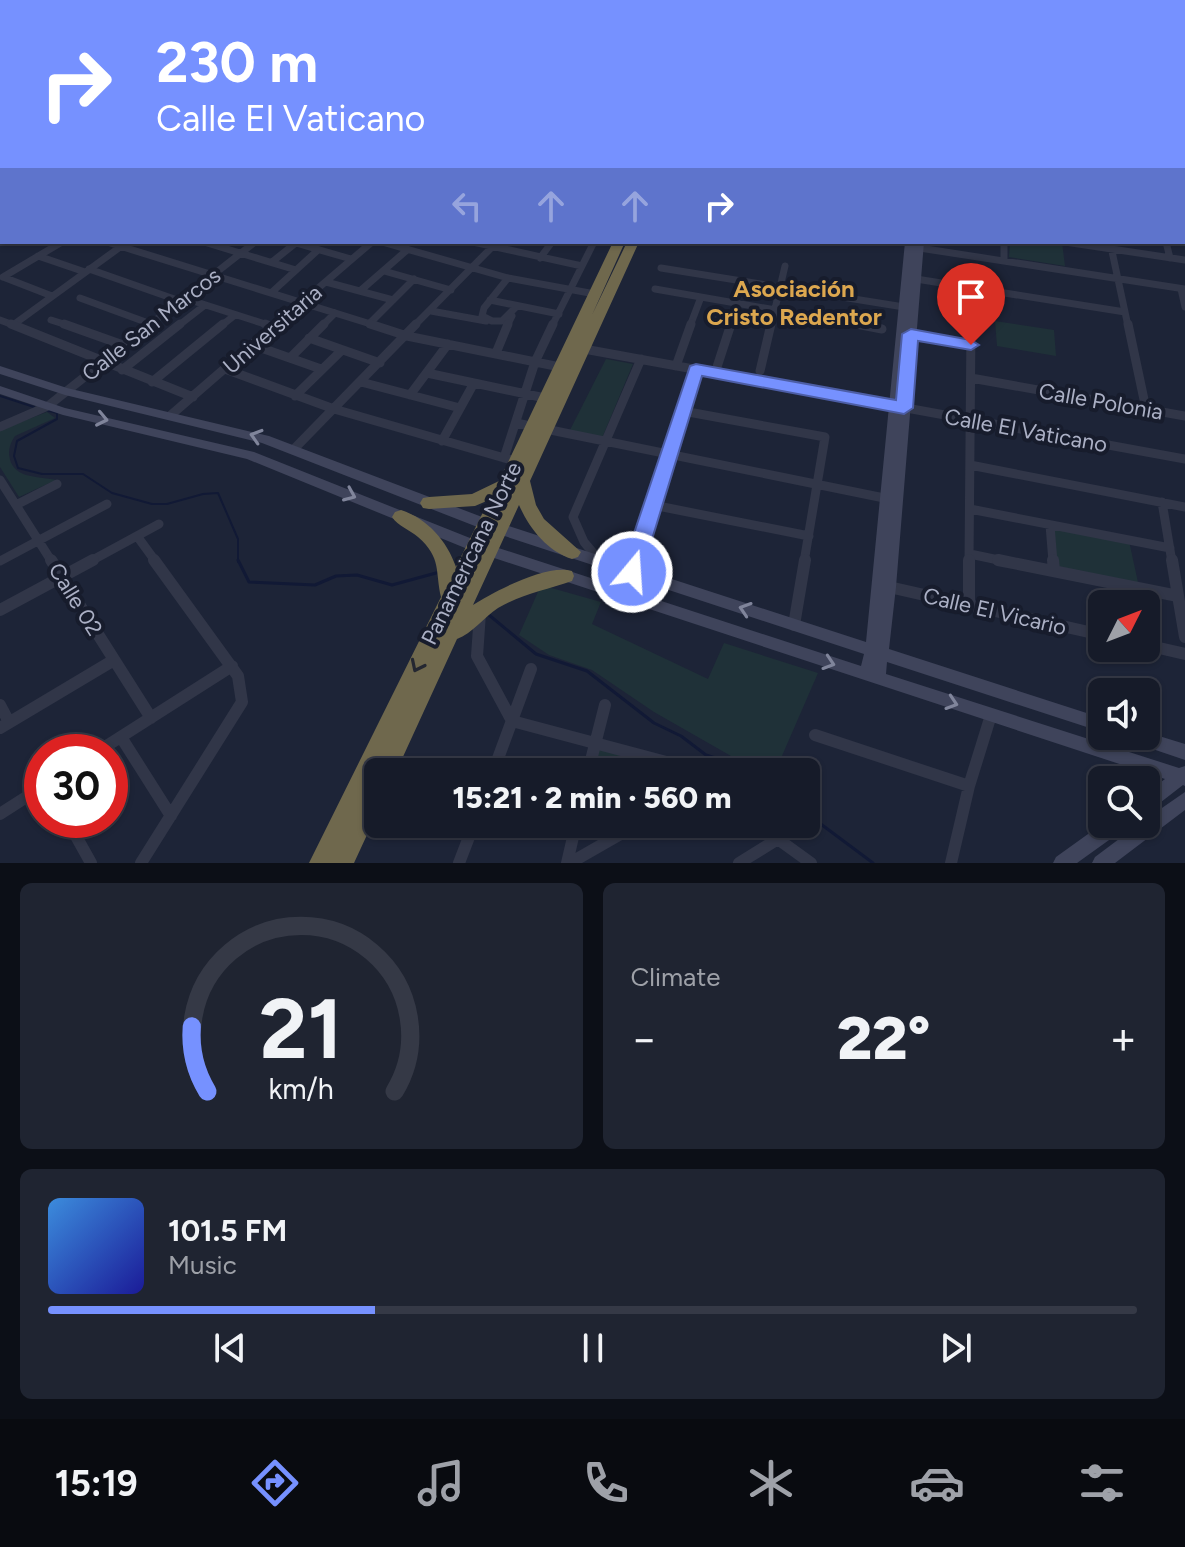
<!DOCTYPE html>
<meta charset="utf-8">
<style>
:root{--surface:#161b29;--page:#1f2431;--text:#f1f3f6;--muted:#9ea1a8;--line:#353946;--accent:#7691ff}
body{margin:0;font-family:Figtree,sans-serif;background:var(--page);color:var(--text);height:100vh;display:flex;flex-direction:column;font-size:30px;white-space:nowrap}
*{box-sizing:border-box;margin:0}
p{font-size:26px;color:var(--muted)}
.icon{flex:none;width:44px;height:44px;fill:none;stroke:currentColor;stroke-width:2;stroke-linecap:round;stroke-linejoin:round}
.map{position:relative;height:863px;overflow:hidden}
.panel{display:flex;flex-direction:column;gap:20px;padding:20px;background:#0c0f17;flex:1}
.panel>*{flex:none}
.top-card{position:absolute;left:0px;top:0px;width:1186px;height:244px;box-shadow:0 2px 6px #0004,0 0 0 2px var(--line);background:#7691ff;color:#fff;overflow:hidden}
.needle{width:52px;rotate:48deg}
.fabs{position:absolute;left:1088px;top:590px;display:grid;gap:16px}
.fabs a{display:grid;place-items:center;width:72px;height:72px;border-radius:12px;background:var(--surface);box-shadow:0 2px 6px #0004,0 0 0 2px var(--line);font-size:40px}
.speed{position:absolute;left:24px;top:734px;display:flex;gap:16px;font-size:40px;font-weight:700;text-align:center}
.speed>*{display:grid;place-content:center;width:104px;height:104px;border-radius:50%;background:var(--surface);box-shadow:0 2px 6px #0004,0 0 0 2px var(--line);line-height:1}
.speed .limit{border:12px solid #d22;background:#fff;color:#111}
.pin{position:absolute;display:grid;place-items:center;width:68px;height:68px;color:#fff;margin:-82px -34px;border-radius:50% 50% 50% 0;rotate:-45deg;box-shadow:0 0 8px #0007}
.pin .icon{rotate:45deg}
.me{position:absolute;width:88px;margin:-44px;rotate:18deg;stroke-linejoin:round;filter:drop-shadow(0 0 6px #0008)}
.turn{display:flex;align-items:center;gap:28px;height:168px;padding:0 24px;font-size:36px}
.turn .icon{width:104px;height:104px;stroke-width:2.5}
.turn b{display:block;font-size:56px;line-height:68px}
.lanes{display:flex;align-items:center;height:76px;padding:0 24px;background:#0003;justify-content:center;gap:40px;direction:ltr}
.lanes .off{opacity:.35}
.big{font-size:60px;font-weight:800;line-height:1.1}
.panel .card{flex:1;display:flex;flex-direction:column;justify-content:center;gap:12px;min-width:0;padding:0 28px;border-radius:12px;background:var(--page)}
.panel .dial{align-items:center;gap:0}
.dial svg{height:208px;overflow:visible;fill:none;stroke:var(--line);stroke-width:7;stroke-linecap:round;text-anchor:middle}
.dial text{fill:var(--text);stroke:none}
.song{display:flex;align-items:center;gap:24px}
.cover{width:96px;height:96px;border-radius:12px;background:linear-gradient(135deg,hsl(210 70% 55%),hsl(240 70% 35%))}
.played{height:8px;border-radius:4px;background:linear-gradient(90deg,var(--accent) 30%,var(--line) 30%)}
.keys{display:flex;justify-content:space-around;direction:ltr}
.heat{display:flex;justify-content:space-between;align-items:center;font-size:44px;direction:ltr}
.panel .tiles{flex:1;display:grid;gap:20px;grid-template-columns:1fr 1fr}
.card:last-child{grid-column:span 2}
.trip{position:absolute;left:364px;top:758px;width:456px;height:80px;border-radius:12px;background:var(--surface);box-shadow:0 2px 6px #0004,0 0 0 2px var(--line);font-weight:800;line-height:80px;text-align:center}
.tab-bar{display:flex;height:128px;justify-content:space-around;align-items:center;background:#090b10;color:var(--muted)}
.tab-bar .icon{width:56px;height:56px}
.tab-bar .selected{color:var(--accent)}
.tab-bar b{font-size:36px;color:var(--text)}
.map>svg:first-child{display:block}
</style>
<div class="map">
<svg width="1185" height="863" viewBox="0 0 1185 863">
<rect width="100%" height="100%" fill="#1d2437"/>
<!-- green -->
<path fill="#1f3138" d="M1010 242H1062L1065 266 1009 257Z
M995 321 1054 330 1056 356 997 346Z
M606 359 633 364 602 438 569 432Z
M47 412 55 418 15 436C11 442 9 447 9 454 11 479 37 476 56 480L19 497 0 467V430Z
M1052 526 1129 541 1139 587 1055 569Z
M541 585 601 602 592 624 708 679 724 643 818 673 775 772H759L654 712 592 670 549 655 519 635Z
M599 749 665 766 674 772H593Z"/>
<g fill="none" stroke-linecap="round" stroke-linejoin="round">
<!-- stream-far1 -->
<path stroke="#111935" stroke-width="2" d="M0 396 34 407
M46 410 57 413V419L17 441 14 456 18 468 42 474H83L112 493 152 504H167L203 494 218 493 238 539V562"/>
<!-- stream -->
<path stroke="#111935" stroke-width="3" d="M238 560 249 582 315 585 336 576 357 575 392 585 436 573
M489 615 536 654 587 671 654 723 681 736 706 755 731 763 744 772
M806 813 873 863"/>
<!-- street-far3 -->
<path stroke="#313648" stroke-width="5" d="M1141 0 1161 2
M129 2 137 0
M167 2 178 0
M307 2 340 0
M0 131 2 134"/>
<!-- street-far2 -->
<path stroke="#313648" stroke-width="7" d="M107 242 377 326
M204 242 296 270
M382 242 508 278 595 294
M473 242 582 266
M1004 242V261
M1065 242 1185 260
M1110 242 1128 326
M1166 242 1170 258
M296 243 351 259
M913 247 1185 289
M38 256 85 272
M540 258 552 242
M272 262 297 242
M661 268 904 307
M89 269 180 301
M384 271 451 290
M3 277 62 242
M3 277 52 296
M508 278 484 308 482 316 492 321H502L517 306
M916 279 1125 312
M326 282 393 300
M655 289 868 326
M1181 289 1185 307
M360 291 407 250
M271 293 318 250
M80 298 151 324
M184 298 271 326
M490 300 559 314
M431 311 486 321
M0 320 16 326
M51 320 70 326
M369 324 414 279
M13 325 127 242
M148 326 255 242
M178 326 205 305
M221 326 235 315
M274 326 372 242
M322 326 335 313
M414 326 497 242
M507 326 512 316
M552 326 594 242
M690 326 701 297
M730 326 738 303
M771 326 785 266
M971 326V288"/>
<!-- street-far1 -->
<path stroke="#313648" stroke-width="9" d="M11 324 193 397
M64 324 123 345
M265 324 273 327
M370 324 407 336 560 367
M856 324 882 329
M1128 324 1146 409
M911 334 971 345
M309 338 380 363
M253 345 321 369
M584 349 1185 459
M496 353 508 324
M290 358 324 324
M676 366 691 324
M225 369 334 409 515 461
M122 370 180 324
M760 371 771 324
M427 373 545 398
M715 373 731 324
M971 378 1185 416
M152 382 223 324
M361 382 460 408
M410 395 448 344
M295 396 342 350
M683 411 825 437 804 562
M171 415 276 324
M516 423 889 499
M0 427 48 406 151 324
M442 441 474 383
M294 449 416 324
M504 458 535 362 553 324
M970 465 1185 507
M0 480 52 562
M1162 502 1172 562
M16 505 57 484
M653 505 809 536
M970 509 1170 548
M1050 525 1053 562
M137 536 156 562
M970 554 1008 562
M0 561 107 504
M600 561 584 542 573 517 641 359
M89 562 159 524
M635 562 696 369
M969 562 971 324"/>
<!-- street -->
<path stroke="#313648" stroke-width="12" d="M51 560 151 718
M998 560 1178 596
M1053 560 1054 571
M1172 560 1185 637
M632 572 636 560
M889 587 1102 635
M969 605V560
M0 610 93 560
M480 613 477 656 512 721 670 763 683 772
M794 625 805 560
M1146 645 1185 654
M0 705 9 722
M0 728 114 660
M815 735 969 786
M121 737 171 816
M97 752 232 666
M493 772 531 669
M588 772 605 705
M0 814 42 787
M67 820 91 863
M757 824 811 863
M141 863 242 702 238 676 154 560
M459 863 474 824
M567 863 576 824
M570 863 638 824
M739 863 778 839
M951 863 969 786 991 715"/>
<!-- secondary -->
<path fill="#3f445b" fill-rule="evenodd" d="M0 14 2 15V20H0Z
M1184 43H1185V47H1184Z
M1184 167H1185V173H1184Z
M905 242H924L896 587 889 649 1102 718V732L887 662 886 674 1179 768 1185 766V786L1183 785 1152 809 1146 811V793L1165 779 470 550 247 459 63 415 0 394V386L65 408 254 452 480 542 861 666 864 654 480 528 262 443 65 395 0 374V366L67 388 269 436 490 520 866 642Z
M1146 732 1185 744V760L1129 741 1127 736H1146Z
M1185 792V810L1115 863H1092L1095 857 1139 824H1146V819Z
M1102 824H1126L1123 830 1077 863H1053L1056 857Z"/>
<!-- primary -->
<path fill="#4e5468" fill-rule="evenodd" d="M1184 38H1185V42H1184Z"/>
<!-- highway -->
<path fill="#6f684d" fill-rule="evenodd" d="M676 0H686L687 2H677Z
M779 0H787L788 2H780Z
M841 0H855L857 2H843Z
M613 242H625L592 315 627 242H639L530 481 536 505 544 519 581 552 578 557 572 559C547 551 529 528 519 505L473 605C493 592 548 563 572 571L574 576 572 581C546 590 522 594 498 608 484 617 472 634 457 639L396 772H378V811L354 863H309L441 597C435 572 442 558 418 537 410 530 398 526 392 517L395 512 401 510C428 519 447 541 456 567L489 500 475 506 429 509 423 508 420 503 423 498 429 497 472 494 499 481Z"/>
</g>
<!-- one-way arrows -->
<defs><path id="oneway-chevron" d="M-2-3.5L2.5 0L-2 3.5" fill="none" stroke-width="1.6" stroke-linecap="round" stroke-linejoin="round" transform="scale(2)"/></defs>
<g stroke="#80859b">
<use href="#oneway-chevron" transform="translate(102 419) rotate(12)"/>
<use href="#oneway-chevron" transform="translate(256 436) rotate(-163)"/>
<use href="#oneway-chevron" transform="translate(350 495) rotate(23)"/>
<use href="#oneway-chevron" transform="translate(745 609) rotate(-162)"/>
<use href="#oneway-chevron" transform="translate(829 663) rotate(18)"/>
<use href="#oneway-chevron" transform="translate(952 703) rotate(18)"/>
</g>
<use stroke="#242731" href="#oneway-chevron" transform="translate(417 666) rotate(116)"/>
<!-- route -->
<path fill="#7691ff" stroke="#4d5ea6" stroke-width="2" d="M911 329 971 340 979 345 971 350 918 341 913 408 904 414 702 376 642 572 639 578 632 580 624 578 621 572 690 366 696 364 896 400 902 334Z"/>
<g text-anchor="middle" stroke-width="8" stroke-linejoin="round" paint-order="stroke">
<!-- street labels -->
<g font-size="22" fill="#abb0c5" stroke="#171c2c">
<text transform="translate(151 324) rotate(-38)" y="8">Calle San Marcos</text>
<text transform="translate(272 329) rotate(-41)" y="8">Universitaria</text>
<text transform="translate(1101 401) rotate(10)" y="8">Calle Polonia</text>
<text transform="translate(1026 430) rotate(10)" y="8">Calle El Vaticano</text>
<text transform="translate(471 553) rotate(-64)" y="8">Panamericana Norte</text>
<text transform="translate(76 599) rotate(58)" y="8">Calle 02</text>
<text transform="translate(995 611) rotate(13)" y="8">Calle El Vicario</text>
</g>
<!-- neighbourhood labels -->
<g font-size="24" font-weight="bold" fill="#dca74f" stroke="#171c2c">
<text x="794" y="297">Asociación<tspan x="794" dy="28">Cristo Redentor</tspan></text>
</g>
</g>
</svg>
<div class="fabs">
<a><svg class="needle" viewBox="-14 -14 28 28"><path d="M0-13l5 13h-10z" fill="#e53935"/><path d="M0 13l5-13h-10z" fill="#9ea1a8"/></svg></a>
<a><svg class="icon" aria-label="sound" viewBox="0 0 24 24"><path d="M4 9h4l5-4v14l-5-4H4zM17 9q2 3 0 6"/></svg></a>
<a><svg class="icon" aria-label="search" viewBox="0 0 24 24"><circle cx="10" cy="10" r="6"/><path d="M15 15l6 6"/></svg></a>
</div>
<div class="speed"><div class="limit">30</div></div>
<div class="pin" style="left:971px;top:345px;background:#d93025"><svg class="icon" aria-label="arrive" viewBox="0 0 24 24"><path d="M6 21V4h12l-3 4 3 4H6"/></svg></div>
<svg class="me" style="left:632px;top:572px" viewBox="-20 -20 40 40"><circle r="17" fill="#7691ff" stroke="#fff" stroke-width="3"/><path d="M0-11L8 9 0 5-8 9z" fill="#fff"/></svg>
<div class="trip">15:21 · 2 min · 560 m</div>
<div class="top-card">
<div class="turn"><svg class="icon" aria-label="right" viewBox="0 0 24 24"><path d="M7 20v-9h11M14 6l5 5-5 5"/></svg><div><b>230 m</b>Calle El Vaticano</div></div>
<div class="lanes"><svg class="icon off" aria-label="left" viewBox="0 0 24 24"><path d="M17 20v-9H6M10 6l-5 5 5 5"/></svg><svg class="icon off" aria-label="ahead" viewBox="0 0 24 24"><path d="M12 20V5M6 11l6-6 6 6"/></svg><svg class="icon off" aria-label="ahead" viewBox="0 0 24 24"><path d="M12 20V5M6 11l6-6 6 6"/></svg><svg class="icon" aria-label="right" viewBox="0 0 24 24"><path d="M7 20v-9h11M14 6l5 5-5 5"/></svg></div>
</div>
</div>
<section class="panel">
<div class="tiles">
<div class="card dial"><svg viewBox="0 0 100 80">
<path d="M14 69A42 42 0 1 1 86 69"/>
<path d="M14 69A42 42 0 0 1 8 44" stroke="#7691ff"/>
<text x="50" y="56" font-size="32" font-weight="700">21</text>
<text x="50" y="72" font-size="11">km/h</text>
</svg></div>
<div class="card"><p>Climate</p>
<div class="heat"><a>−</a><b class="big">22°</b><a>+</a></div>
</div>
<div class="card">
<div class="song"><i class="cover"></i><div><b>101.5 FM</b><p>Music</p></div></div>
<div class="played"></div>
<div class="keys"><svg class="icon" aria-label="previous" viewBox="0 0 24 24"><path d="M18 5L8 12l10 7zM5 5v14"/></svg><svg class="icon" aria-label="pause" viewBox="0 0 24 24"><path d="M8 5v14M16 5v14"/></svg><svg class="icon" aria-label="next" viewBox="0 0 24 24"><path d="M6 5l10 7-10 7zM19 5v14"/></svg></div>
</div>
</div>
</section>
<nav class="tab-bar">
<b>15:19</b>
<svg class="icon selected" aria-label="directions" viewBox="0 0 24 24"><path d="M12 3l9 9-9 9-9-9zM9 14v-3h6M13 9l2 2-2 2"/></svg>
<svg class="icon" aria-label="music" viewBox="0 0 24 24"><path d="M9 18V5l10-2v13"/><circle cx="6" cy="18" r="3"/><circle cx="16" cy="16" r="3"/></svg>
<svg class="icon" aria-label="phone" viewBox="0 0 24 24"><path d="M5 4h4l2 5-3 2q2 4 5 5l2-3 5 2v4C11 20 4 13 5 4z"/></svg>
<svg class="icon" aria-label="climate" viewBox="0 0 24 24"><path d="M12 3v18M4 7l16 10M4 17L20 7"/></svg>
<svg class="icon" aria-label="car" viewBox="0 0 24 24"><path d="M5 17H2v-5l4-1 3-4h7l3 4 3 1v5h-3M9 17h6M6 11h13"/><circle cx="7" cy="17" r="2"/><circle cx="17" cy="17" r="2"/></svg>
<svg class="icon" aria-label="filters" viewBox="0 0 24 24"><path d="M4 7h16M4 17h16"/><circle cx="9" cy="7" r="2"/><circle cx="15" cy="17" r="2"/></svg>
</nav>
